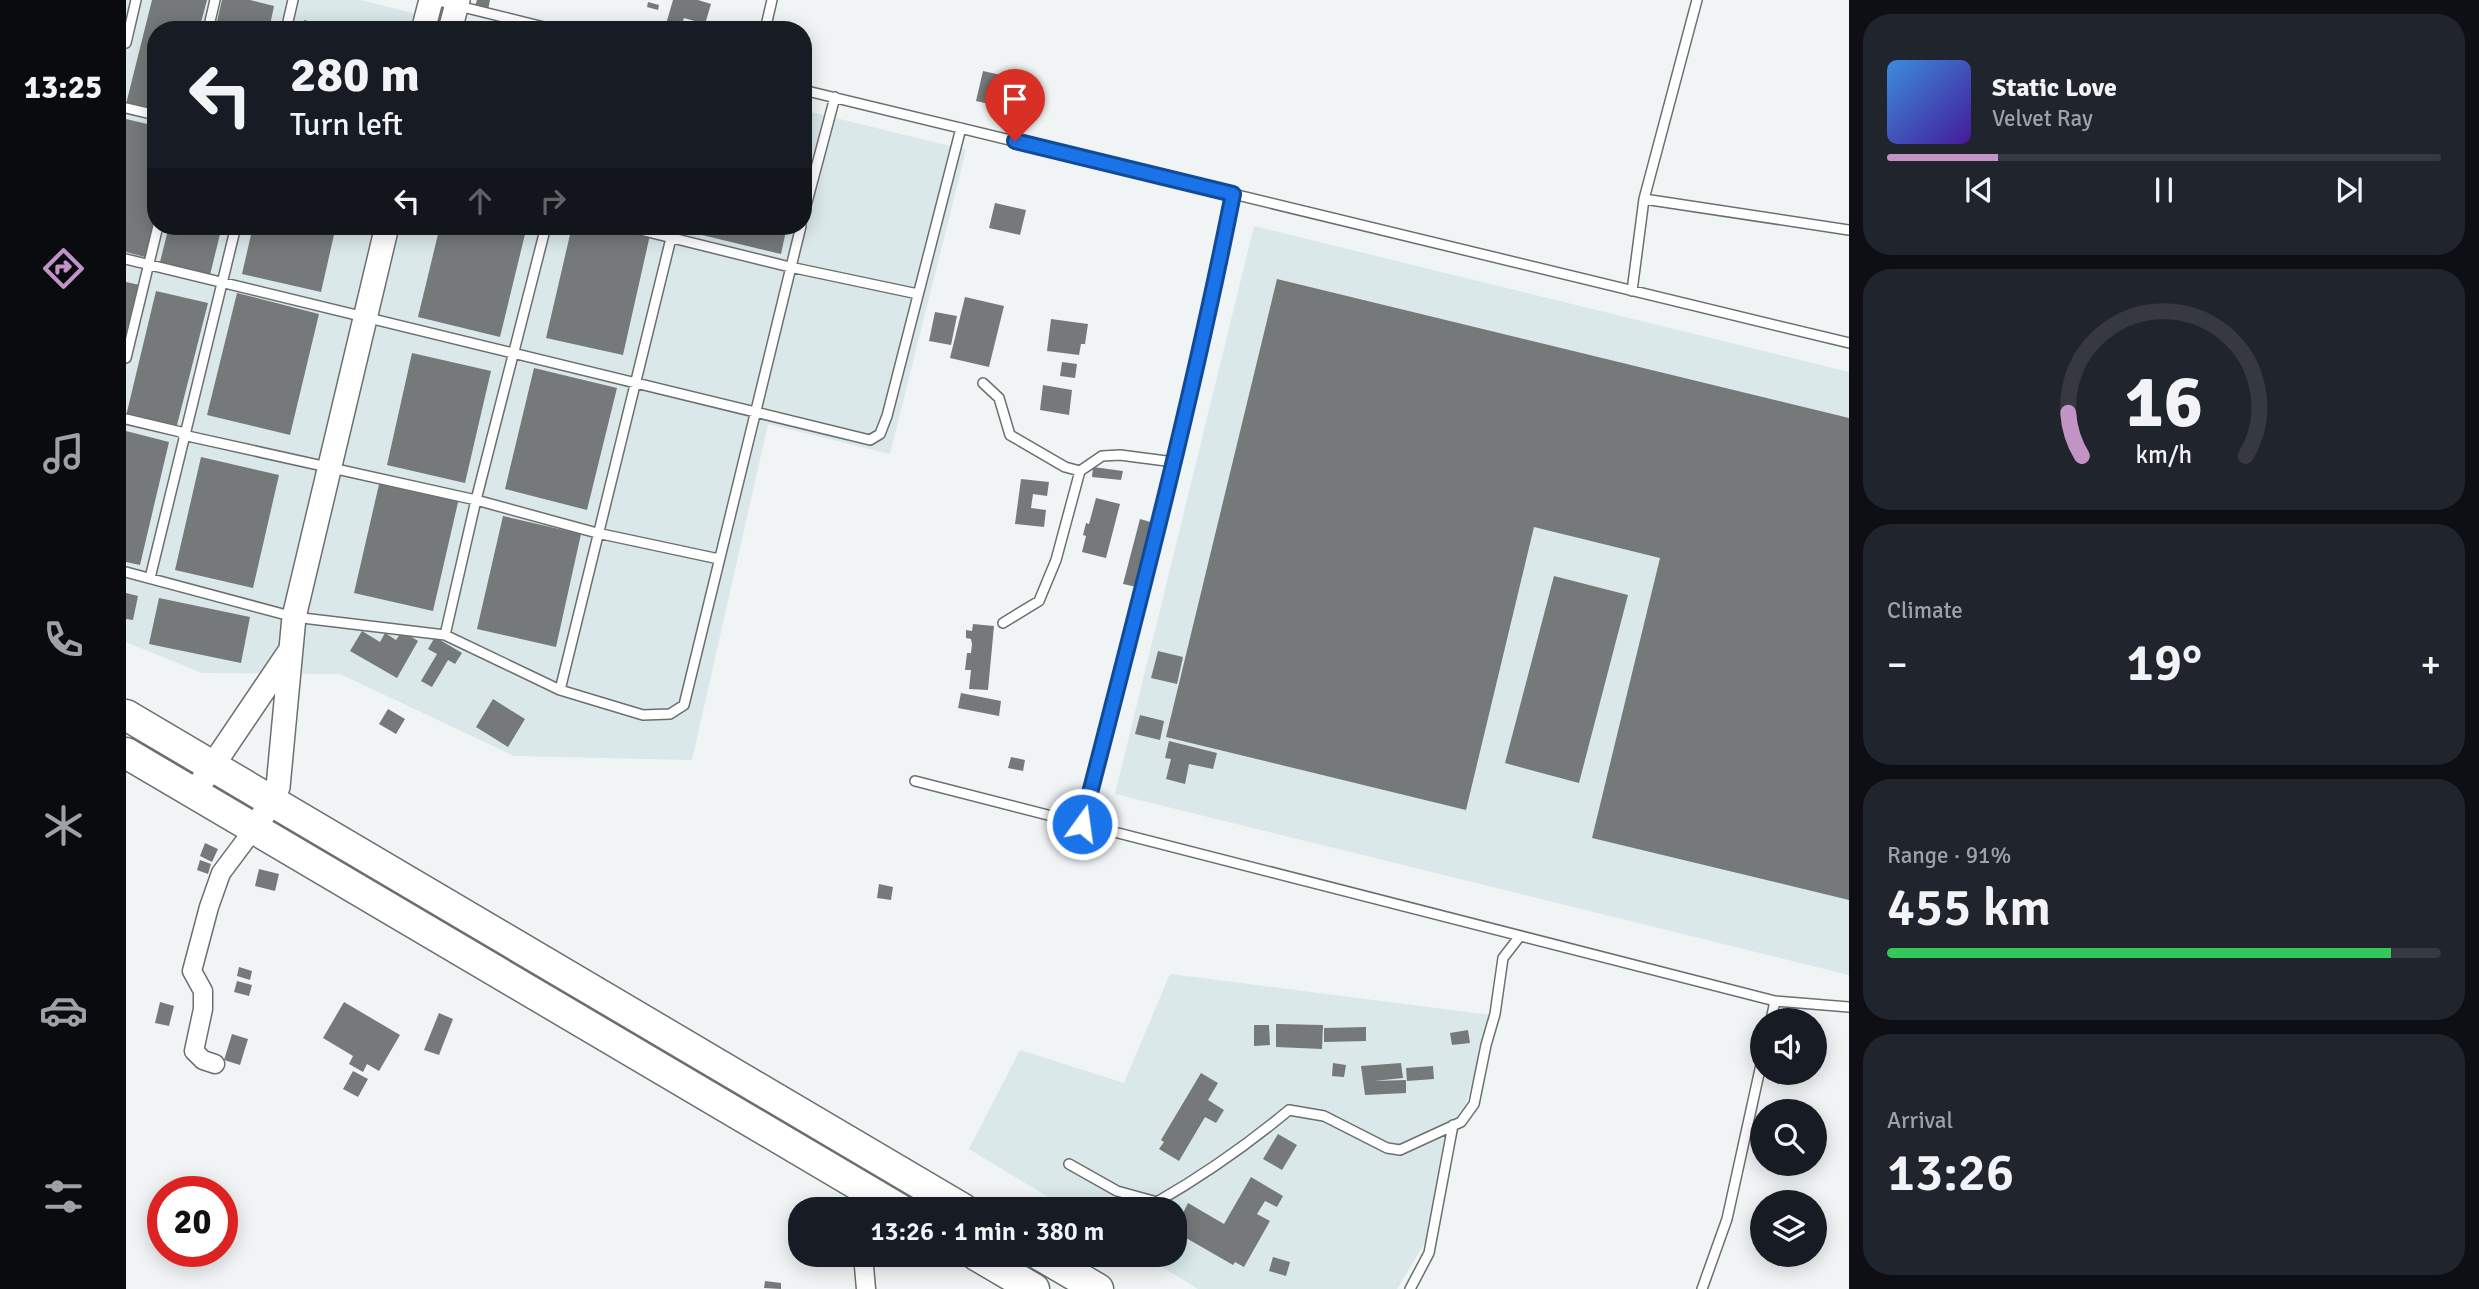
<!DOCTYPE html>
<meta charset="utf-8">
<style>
:root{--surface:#171b24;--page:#20242c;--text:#f1f3f6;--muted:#9ea1a6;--line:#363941;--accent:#c194c5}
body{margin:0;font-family:Signika,sans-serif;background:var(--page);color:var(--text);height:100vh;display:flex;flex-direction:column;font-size:26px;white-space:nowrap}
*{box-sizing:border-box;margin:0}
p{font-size:23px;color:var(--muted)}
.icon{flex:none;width:38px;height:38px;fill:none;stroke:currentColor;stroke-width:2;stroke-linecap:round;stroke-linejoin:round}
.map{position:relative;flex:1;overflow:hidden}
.panel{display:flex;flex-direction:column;gap:14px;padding:14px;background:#0d0f14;width:630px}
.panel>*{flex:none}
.top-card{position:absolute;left:21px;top:21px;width:665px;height:214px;border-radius:28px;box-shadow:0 4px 18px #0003;background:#171b24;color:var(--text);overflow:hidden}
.buttons{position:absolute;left:1624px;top:1008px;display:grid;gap:14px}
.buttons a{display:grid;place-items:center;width:77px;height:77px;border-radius:50%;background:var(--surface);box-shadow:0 4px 18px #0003;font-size:35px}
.speed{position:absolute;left:21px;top:1176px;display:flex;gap:14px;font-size:35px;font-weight:700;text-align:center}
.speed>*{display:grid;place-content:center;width:91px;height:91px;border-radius:50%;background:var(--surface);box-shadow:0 4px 18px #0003;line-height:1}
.speed .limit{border:10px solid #d22;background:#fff;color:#111}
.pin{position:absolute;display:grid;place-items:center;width:60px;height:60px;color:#fff;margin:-72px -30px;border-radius:50% 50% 50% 0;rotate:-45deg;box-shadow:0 0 7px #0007}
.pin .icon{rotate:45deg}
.me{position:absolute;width:77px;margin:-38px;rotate:14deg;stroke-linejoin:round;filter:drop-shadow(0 0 5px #0008)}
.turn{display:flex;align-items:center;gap:24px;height:147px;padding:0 28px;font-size:32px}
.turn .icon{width:91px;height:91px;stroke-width:2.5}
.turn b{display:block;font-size:49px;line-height:60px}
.lanes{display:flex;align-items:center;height:66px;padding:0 28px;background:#0003;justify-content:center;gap:35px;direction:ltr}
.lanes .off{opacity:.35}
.big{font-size:52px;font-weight:600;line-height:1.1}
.panel .card{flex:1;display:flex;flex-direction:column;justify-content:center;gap:10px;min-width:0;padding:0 24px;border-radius:28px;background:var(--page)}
.panel .dial{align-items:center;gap:0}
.dial svg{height:182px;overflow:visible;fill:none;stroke:var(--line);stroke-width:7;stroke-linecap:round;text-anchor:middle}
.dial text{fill:var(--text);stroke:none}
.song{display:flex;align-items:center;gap:21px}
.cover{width:84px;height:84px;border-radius:10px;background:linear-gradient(135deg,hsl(210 70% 55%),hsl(260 70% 35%))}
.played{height:7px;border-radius:4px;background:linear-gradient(90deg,var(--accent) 20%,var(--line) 20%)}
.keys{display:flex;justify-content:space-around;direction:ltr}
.heat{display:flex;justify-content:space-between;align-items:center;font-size:38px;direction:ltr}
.charge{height:10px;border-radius:5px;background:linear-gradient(90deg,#34c759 91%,var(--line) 0)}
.trip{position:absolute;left:662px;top:1197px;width:399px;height:70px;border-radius:28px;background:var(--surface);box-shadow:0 4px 18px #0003;font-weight:600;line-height:70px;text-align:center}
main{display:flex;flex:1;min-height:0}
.tab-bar{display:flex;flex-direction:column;width:126px;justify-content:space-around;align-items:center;background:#090b0e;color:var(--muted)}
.tab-bar .icon{width:49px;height:49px}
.tab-bar .on{color:var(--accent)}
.tab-bar b{font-size:32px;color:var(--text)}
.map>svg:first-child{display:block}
</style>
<main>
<nav class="tab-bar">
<b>13:25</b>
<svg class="icon on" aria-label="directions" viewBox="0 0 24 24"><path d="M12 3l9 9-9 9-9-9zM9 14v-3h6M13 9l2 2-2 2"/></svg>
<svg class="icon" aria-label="music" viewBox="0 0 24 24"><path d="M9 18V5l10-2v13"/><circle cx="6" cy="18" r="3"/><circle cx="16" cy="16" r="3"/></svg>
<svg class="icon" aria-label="phone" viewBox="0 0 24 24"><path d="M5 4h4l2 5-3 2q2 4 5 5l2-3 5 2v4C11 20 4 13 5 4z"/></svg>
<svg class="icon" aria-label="climate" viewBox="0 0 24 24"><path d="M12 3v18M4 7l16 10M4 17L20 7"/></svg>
<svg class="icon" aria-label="car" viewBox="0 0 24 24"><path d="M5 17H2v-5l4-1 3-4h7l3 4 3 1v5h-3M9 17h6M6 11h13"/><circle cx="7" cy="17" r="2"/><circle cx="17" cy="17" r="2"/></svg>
<svg class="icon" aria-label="filters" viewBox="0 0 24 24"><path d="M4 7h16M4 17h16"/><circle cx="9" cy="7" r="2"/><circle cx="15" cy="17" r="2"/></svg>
</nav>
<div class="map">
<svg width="1723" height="1289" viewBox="0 0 1723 1289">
<rect width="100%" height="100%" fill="#f0f4f5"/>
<!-- built -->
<path fill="#dae8e9" d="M0 0H235L355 30H30V226H677V110L840 150 764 454 642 424 566 760 388 756 214 674 76 673 0 642Z
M1128 226 1723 372V975L989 794Z
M1044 974 1365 1015 1303 1236 1271 1289H1072L1016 1255H1048V1209H942L843 1149 894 1050 998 1083Z"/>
<!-- building -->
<path fill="#757979" d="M26 0H81L73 30H30V111L0 104Z
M96 0H124L148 6 143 30H89Z
M351 0H364L362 10 349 6Z
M547 0H572L585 4 579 24 558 18 555 28 540 24Z
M522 2 533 5 532 10 521 7Z
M178 20 214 29V30H175Z
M338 24 352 30H336Z
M857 71 906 82 898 112 850 101Z
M0 119 30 126V213L19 257 0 252Z
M677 131 684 132 678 156H677Z
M869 203 900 210 894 235 863 228Z
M43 226H96L84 275 34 262Z
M127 226H210L195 292 116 274Z
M314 226H401L374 337 292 317Z
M446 226H486L524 235 497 355 420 338Z
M574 226H661L655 254 572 234Z
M1151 279 1723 418V900L1466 838 1534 558 1408 527 1340 810 1040 737Z
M0 282 14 285 1 336H0Z
M30 291 82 303 50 429 0 416Z
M111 293 193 314 164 435 81 415Z
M839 297 878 306 863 367 824 358Z
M809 312 831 316 825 345 803 341Z
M925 319 962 324 959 344H955L953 355 921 351Z
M286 353 365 371 339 483 261 465Z
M936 362 951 364 949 378 934 376Z
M408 368 491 388 461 510 379 489Z
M917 385 946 390 943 415 914 410Z
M0 431 43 442 14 565 0 562Z
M75 457 153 475 127 588 49 570Z
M967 467 997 471 995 480 966 477Z
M895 479 923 482 921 496 907 494 905 508 920 510 918 527 889 524Z
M254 480 333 498 307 611 228 593Z
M970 498 994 504 980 558 956 552 960 536 957 535 960 523 963 524Z
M377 516 455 534 430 647 351 629Z
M1014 519 1028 523 1011 587 997 584Z
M1428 576 1502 595 1453 783 1379 763Z
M0 593 12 596 7 620 0 619Z
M33 598 124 617 115 663 23 644Z
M847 624 868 626 862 690 843 689 845 670H839L841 653H845L846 644 845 639 840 638V630L846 631Z
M236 631 254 642 259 633 270 640 276 631 292 641 271 678 224 651Z
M309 637 336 653 329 664 322 660 306 687 295 681 311 654 302 649Z
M1032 651 1057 657 1051 684 1025 678Z
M835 693 875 701 873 716 832 708Z
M367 699 399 719 382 747 350 727Z
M262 709 279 719 270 734 253 724Z
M1014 715 1038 721 1034 740 1009 734Z
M1043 741 1091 753 1087 769 1063 764 1059 784 1040 779 1045 759 1039 758Z
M885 757 899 760 897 771 882 768Z
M79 843 92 849 86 862 74 856Z
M74 860 85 864 82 874 71 870Z
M133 869 153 874 149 891 129 886Z
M753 884 767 887 765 900 751 898Z
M113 967 126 971 124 980 111 976Z
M111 981 126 985 123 996 108 992Z
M34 1002 48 1006 43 1026 29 1023Z
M218 1002 274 1035 253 1071 241 1064 237 1072 223 1064 227 1056 197 1038Z
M313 1013 327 1019 313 1055 298 1050Z
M1150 1024 1197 1025 1196 1049 1150 1047Z
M1128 1025H1143L1144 1045 1128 1046Z
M1240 1027V1041L1198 1042V1028Z
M1342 1030 1344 1043 1326 1045 1324 1033Z
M106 1034 122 1039 114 1065 98 1060Z
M1207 1063 1220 1065 1218 1077 1206 1076Z
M1275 1063 1277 1078 1248 1081 1280 1080V1093L1239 1095 1235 1066Z
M1307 1066 1308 1079 1281 1081 1280 1068Z
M227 1071 242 1079 232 1097 217 1089Z
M1075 1073 1092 1083 1082 1100 1098 1110 1090 1123 1079 1117 1053 1161 1033 1149 1038 1142 1035 1140Z
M1152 1134 1171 1145 1156 1170 1137 1159Z
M1125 1177 1157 1196 1151 1207 1139 1201 1131 1214 1144 1221 1118 1267 1109 1262 1107 1265 1048 1231 1062 1203 1098 1224Z
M1147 1257 1164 1262 1160 1276 1143 1271Z
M639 1281 655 1283V1289L638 1288Z"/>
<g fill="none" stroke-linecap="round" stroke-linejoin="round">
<defs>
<path id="service" d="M308 0 430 30
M82 30 89 0
M160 30 167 0
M639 30 646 0
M0 43 10 0
M677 90 1723 343
M0 108 30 115
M1518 199 1571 0
M677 217 709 97
M498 226 664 267 792 294
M0 259 744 440 754 434 761 416 835 128
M1506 291 1518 199 1723 230
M0 358 32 226
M857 383 873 398 884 435 939 467 954 471
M0 419 59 433
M57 435 350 500 471 533 593 559
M0 572 168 617 319 635 434 690 517 715 544 714 558 705 675 226
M24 578 110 226
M877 623 913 601 930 560 954 471 976 456 994 455 1048 462
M319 635 350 500 420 226
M434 690 548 226
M789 781 1649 1001
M956 824C1009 615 1065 406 1107 194
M1645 1020 1649 1001 1723 1007
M943 1164 991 1191 1031 1202C1078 1175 1121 1145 1163 1110L1198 1116 1261 1148 1274 1150 1335 1122 1348 1104 1360 1045 1369 1014 1377 958 1394 936
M1284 1289 1303 1253 1327 1125
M1576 1289 1601 1219 1636 1060"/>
<path id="minor" d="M89 1064 77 1060 68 1051 77 1009V991L66 971 83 907 95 873 128 829
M737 1255 740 1289"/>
<path id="tertiary" d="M300 30 299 23 305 0
M324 30 332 0
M68 793 164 651
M128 829 146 801 152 787 168 617 261 226"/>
<path id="trunk" d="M0 715 837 1209
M0 753 773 1209
M850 1255 908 1289
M914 1255 972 1289"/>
</defs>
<!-- service casing -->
<use href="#service" stroke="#6b6f6f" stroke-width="12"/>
<!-- minor casing -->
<use href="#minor" stroke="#6b6f6f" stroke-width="21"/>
<!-- tertiary casing -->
<use href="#tertiary" stroke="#6b6f6f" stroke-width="26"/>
<!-- trunk casing -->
<use href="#trunk" stroke="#6b6f6f" stroke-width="33"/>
<!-- service -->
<use href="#service" stroke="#fff" stroke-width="9"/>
<!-- minor -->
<use href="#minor" stroke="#fff" stroke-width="18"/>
<!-- tertiary -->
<use href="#tertiary" stroke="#fff" stroke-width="23"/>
<!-- trunk -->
<use href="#trunk" stroke="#fff" stroke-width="30"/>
</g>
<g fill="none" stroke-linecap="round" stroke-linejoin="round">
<defs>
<path id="route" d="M889 141 1107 194C1065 406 1010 615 956 824"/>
</defs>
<!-- route casing -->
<use href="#route" stroke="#114b97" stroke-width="18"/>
<!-- route -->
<use href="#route" stroke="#1a73e8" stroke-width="12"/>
</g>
</svg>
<div class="buttons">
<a><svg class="icon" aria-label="sound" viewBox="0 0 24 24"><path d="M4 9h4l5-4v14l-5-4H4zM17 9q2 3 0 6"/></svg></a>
<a><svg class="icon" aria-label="search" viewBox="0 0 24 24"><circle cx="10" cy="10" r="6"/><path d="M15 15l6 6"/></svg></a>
<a><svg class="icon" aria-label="layers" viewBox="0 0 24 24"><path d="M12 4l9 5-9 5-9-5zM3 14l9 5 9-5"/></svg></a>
</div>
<div class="speed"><div class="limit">20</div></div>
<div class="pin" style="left:889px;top:141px;background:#d93025"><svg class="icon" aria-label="arrive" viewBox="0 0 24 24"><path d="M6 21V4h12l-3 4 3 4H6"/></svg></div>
<svg class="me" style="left:956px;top:824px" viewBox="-20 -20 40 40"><circle r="17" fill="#1a73e8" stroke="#fff" stroke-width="3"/><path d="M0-11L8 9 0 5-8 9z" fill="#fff"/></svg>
<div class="trip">13:26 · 1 min · 380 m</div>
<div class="top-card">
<div class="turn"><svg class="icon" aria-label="left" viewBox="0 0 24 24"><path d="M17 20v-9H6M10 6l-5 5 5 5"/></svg><div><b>280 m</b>Turn left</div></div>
<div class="lanes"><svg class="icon" aria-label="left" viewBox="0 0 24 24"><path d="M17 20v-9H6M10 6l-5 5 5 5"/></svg><svg class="icon off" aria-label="ahead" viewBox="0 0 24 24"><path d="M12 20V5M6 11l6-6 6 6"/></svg><svg class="icon off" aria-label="right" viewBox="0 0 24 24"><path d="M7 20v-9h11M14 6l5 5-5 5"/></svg></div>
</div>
</div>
<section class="panel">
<div class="card">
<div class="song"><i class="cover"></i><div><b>Static Love</b><p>Velvet Ray</p></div></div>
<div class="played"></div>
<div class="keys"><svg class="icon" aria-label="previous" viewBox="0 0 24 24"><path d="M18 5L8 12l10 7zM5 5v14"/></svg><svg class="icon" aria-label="pause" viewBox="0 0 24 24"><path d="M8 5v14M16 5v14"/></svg><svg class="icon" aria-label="next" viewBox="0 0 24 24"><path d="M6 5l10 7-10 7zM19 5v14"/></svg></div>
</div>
<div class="card dial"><svg viewBox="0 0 100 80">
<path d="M14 69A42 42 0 1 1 86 69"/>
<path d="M14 69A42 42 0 0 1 8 50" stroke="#c194c5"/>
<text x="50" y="56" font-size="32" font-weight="700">16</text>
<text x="50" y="72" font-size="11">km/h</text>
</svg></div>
<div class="card"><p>Climate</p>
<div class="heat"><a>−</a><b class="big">19°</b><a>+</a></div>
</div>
<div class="card"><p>Range · 91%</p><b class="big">455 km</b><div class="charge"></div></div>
<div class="card"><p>Arrival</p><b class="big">13:26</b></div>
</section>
</main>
